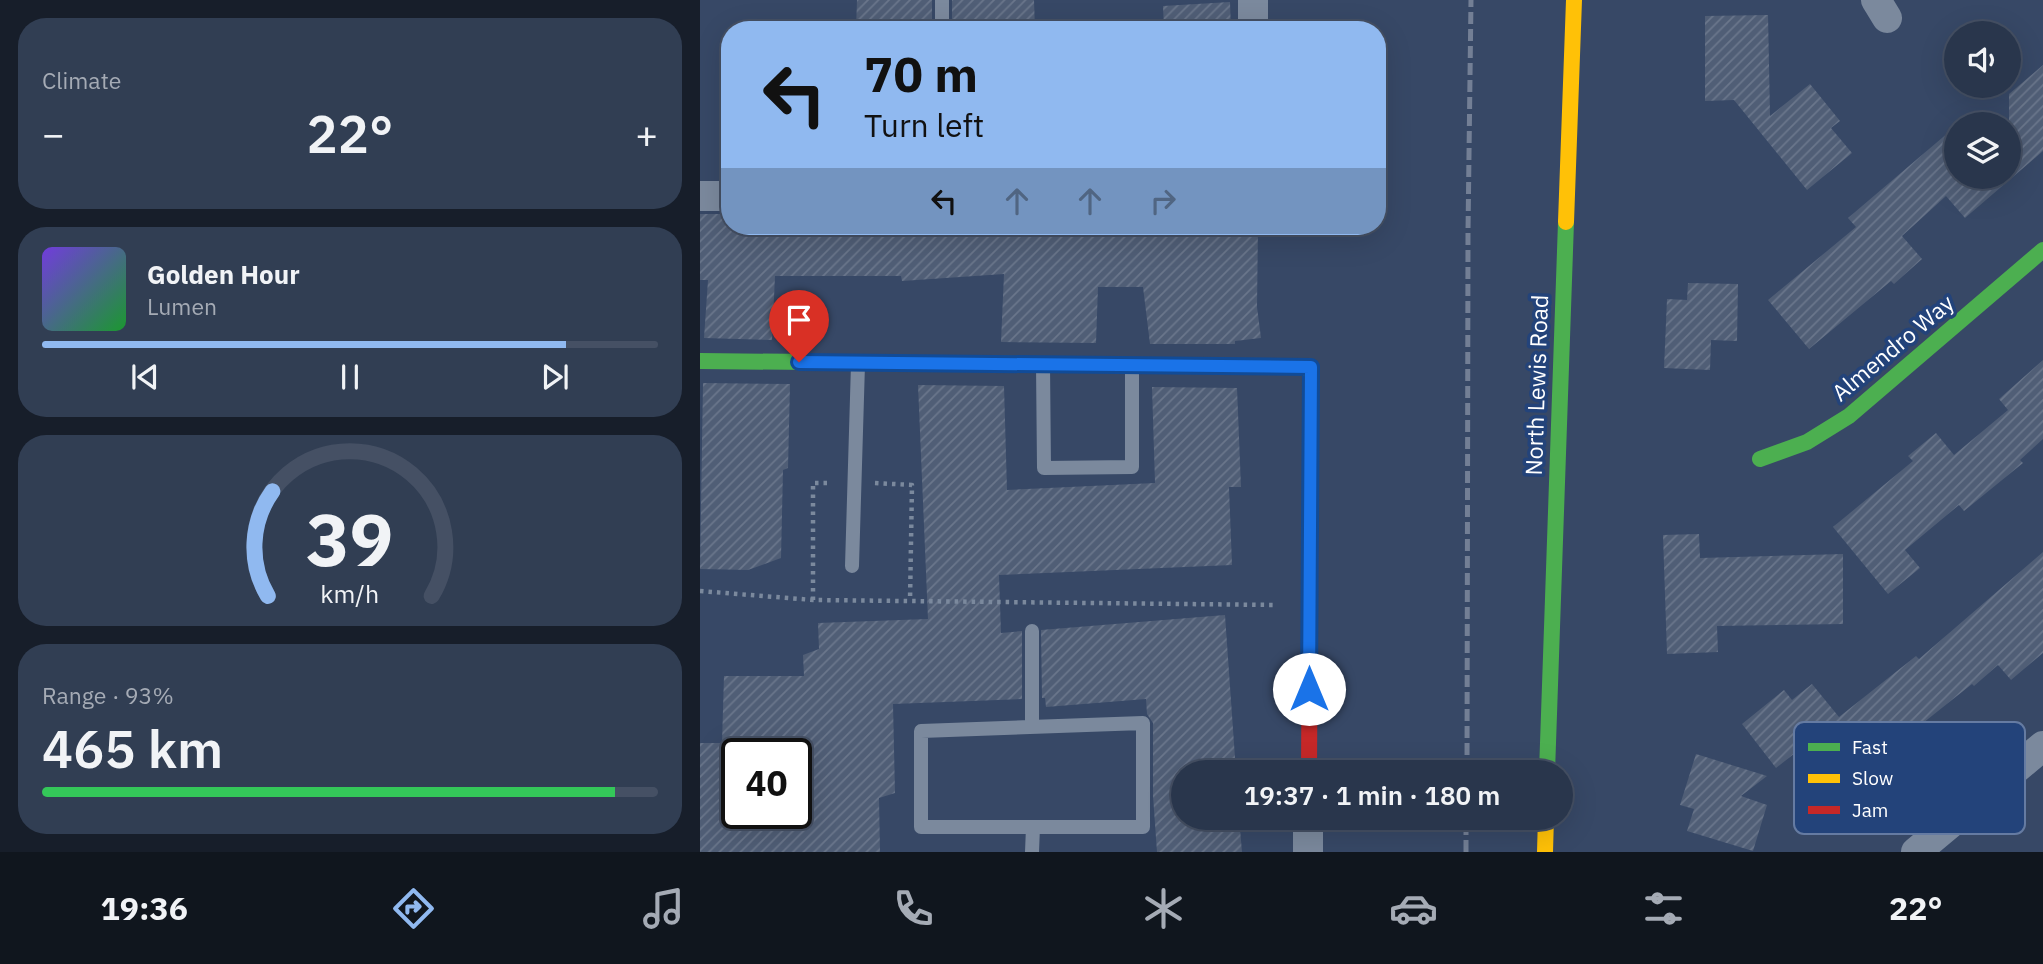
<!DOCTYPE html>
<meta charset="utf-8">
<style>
:root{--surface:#29364c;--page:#313e53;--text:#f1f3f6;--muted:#a5abb5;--line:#455064;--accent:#90b9f0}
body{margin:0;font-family:"IBM Plex Sans",sans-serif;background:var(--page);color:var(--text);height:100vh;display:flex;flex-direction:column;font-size:26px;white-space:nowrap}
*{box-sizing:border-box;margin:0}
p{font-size:23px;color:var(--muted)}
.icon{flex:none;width:38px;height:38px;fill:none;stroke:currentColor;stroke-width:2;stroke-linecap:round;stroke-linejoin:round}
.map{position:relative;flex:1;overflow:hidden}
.drawer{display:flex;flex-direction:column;gap:18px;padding:18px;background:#171e2a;width:700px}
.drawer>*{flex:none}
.banner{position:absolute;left:21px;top:21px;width:665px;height:214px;border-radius:28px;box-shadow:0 7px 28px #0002,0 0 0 2px var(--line);background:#90b9f0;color:#111;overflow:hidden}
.fabs{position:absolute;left:1244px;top:21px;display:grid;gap:14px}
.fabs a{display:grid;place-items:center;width:77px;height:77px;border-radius:50%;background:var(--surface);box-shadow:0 7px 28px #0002,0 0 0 2px var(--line);font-size:35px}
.speed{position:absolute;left:21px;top:738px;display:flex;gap:14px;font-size:35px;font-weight:700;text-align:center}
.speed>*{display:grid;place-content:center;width:91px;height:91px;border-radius:50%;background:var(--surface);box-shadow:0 7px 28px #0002,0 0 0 2px var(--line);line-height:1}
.speed .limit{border:4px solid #111;border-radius:10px;background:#fff;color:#111}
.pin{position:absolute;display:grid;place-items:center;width:60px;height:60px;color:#fff;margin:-72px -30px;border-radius:50% 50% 50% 0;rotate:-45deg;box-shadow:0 0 7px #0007}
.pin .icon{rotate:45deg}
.me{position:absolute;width:77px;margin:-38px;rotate:0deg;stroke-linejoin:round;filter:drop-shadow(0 0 5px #0008)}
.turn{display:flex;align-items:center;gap:24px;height:147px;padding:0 28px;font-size:32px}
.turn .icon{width:91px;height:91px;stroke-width:2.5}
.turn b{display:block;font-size:49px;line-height:60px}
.lanes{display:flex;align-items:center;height:66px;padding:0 28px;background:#0003;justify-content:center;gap:35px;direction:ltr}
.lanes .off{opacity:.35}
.big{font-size:52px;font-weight:600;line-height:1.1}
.drawer .tile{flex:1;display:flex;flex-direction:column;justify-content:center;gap:10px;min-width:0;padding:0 24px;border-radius:28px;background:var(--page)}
.drawer .dial{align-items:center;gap:0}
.dial svg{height:182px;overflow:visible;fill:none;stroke:var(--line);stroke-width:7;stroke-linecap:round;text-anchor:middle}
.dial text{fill:var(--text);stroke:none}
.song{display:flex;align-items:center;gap:21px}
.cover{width:84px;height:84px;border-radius:10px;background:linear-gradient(135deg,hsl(260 70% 55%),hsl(130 70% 35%))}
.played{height:7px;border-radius:4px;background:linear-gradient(90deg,var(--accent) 85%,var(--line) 85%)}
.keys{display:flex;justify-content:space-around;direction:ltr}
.heat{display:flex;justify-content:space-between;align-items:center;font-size:38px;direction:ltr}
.charge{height:10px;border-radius:5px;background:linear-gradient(90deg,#34c759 93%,var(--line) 0)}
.trip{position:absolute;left:471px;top:760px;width:402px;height:70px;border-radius:35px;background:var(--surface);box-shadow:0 7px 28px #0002,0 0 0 2px var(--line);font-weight:600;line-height:70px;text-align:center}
.dock{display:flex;height:112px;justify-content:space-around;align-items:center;background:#10161e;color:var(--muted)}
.dock .icon{width:49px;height:49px}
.dock .on{color:var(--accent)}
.dock b{font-size:32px;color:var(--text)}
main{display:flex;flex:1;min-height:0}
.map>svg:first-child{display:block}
</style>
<main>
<section class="drawer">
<div class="tile"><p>Climate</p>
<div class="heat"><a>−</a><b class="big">22°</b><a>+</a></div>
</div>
<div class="tile">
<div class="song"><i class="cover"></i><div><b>Golden Hour</b><p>Lumen</p></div></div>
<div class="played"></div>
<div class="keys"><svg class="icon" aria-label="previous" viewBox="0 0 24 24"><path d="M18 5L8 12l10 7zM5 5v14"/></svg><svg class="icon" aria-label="pause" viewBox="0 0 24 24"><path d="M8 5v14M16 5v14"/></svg><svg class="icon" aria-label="next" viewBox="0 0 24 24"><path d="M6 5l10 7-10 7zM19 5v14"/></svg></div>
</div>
<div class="tile dial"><svg viewBox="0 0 100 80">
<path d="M14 69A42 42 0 1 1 86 69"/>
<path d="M14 69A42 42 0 0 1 16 23" stroke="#90b9f0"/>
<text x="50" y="56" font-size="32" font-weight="700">39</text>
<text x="50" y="72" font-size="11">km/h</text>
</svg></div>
<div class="tile"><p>Range · 93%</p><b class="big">465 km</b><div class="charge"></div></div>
</section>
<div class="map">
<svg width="1343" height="852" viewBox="0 0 1343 852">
<defs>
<pattern id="building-hatch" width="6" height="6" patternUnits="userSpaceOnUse" patternTransform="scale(1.75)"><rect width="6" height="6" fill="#505e76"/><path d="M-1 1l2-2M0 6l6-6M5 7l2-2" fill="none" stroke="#6a768b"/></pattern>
</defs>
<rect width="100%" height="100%" fill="#374866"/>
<!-- building -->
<path fill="url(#building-hatch)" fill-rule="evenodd" d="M157 0H232V30H156Z
M252 0H334L335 30H252Z
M530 2 531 30H464L463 6Z
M1068 15 1070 116 1110 84 1140 121 1131 128 1152 153 1107 190 1034 100 1005 101V16Z
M1343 65V151L1265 218 1246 196 1202 236 1222 259 1194 284 1191 281 1109 349 1068 300 1156 227 1148 218 1256 126V177H1309V94Z
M0 214H30V226H558L557 307 561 338 535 341V344H450L443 287H398L396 343 301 342 304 274 202 281 201 276H75L72 340 4 338 8 280H0Z
M988 283 1038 284 1037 341 1011 340 1010 370 964 368 967 299 987 300Z
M1343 360V439L1320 460 1323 463 1264 511 1259 505 1205 550 1220 568 1188 594 1133 527 1213 461 1208 456 1236 433 1254 455 1308 410 1299 399Z
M3 383 90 384 88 468 83 470 81 558 48 570 0 569Z
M218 385 304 386 307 490 455 483 452 387 537 388 541 487H529L532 565 299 575 301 633 322 631V699L193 704 195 793 179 798 180 852H0V743H22L24 676H104L103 655 119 649 118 623 228 619ZM37 754H106L108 814H37Z
M999 534 1000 558 1143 554V624L1017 626 1018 652 967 654 963 535Z
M1343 552V653L1311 680 1298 665 1274 686 1272 684 1223 723 1239 743 1209 767 1185 738 1137 777 1109 742 1076 768 1042 724 1084 690 1092 700 1112 684 1139 717 1216 656 1219 659Z
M525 615 536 772H483V817H539L542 852H457L453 796V723L447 714 446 699 346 707 345 698H342L341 630Z
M996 754 1067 776 1041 796 1067 805 1053 851 987 831 994 809 980 805Z"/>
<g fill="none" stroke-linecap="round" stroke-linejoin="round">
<!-- path -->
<path stroke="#7b899d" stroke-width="4.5" stroke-dasharray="3.5 5" stroke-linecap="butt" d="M175 483 212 485 210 601
M0 591 113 600 577 605
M113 600V483H131"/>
<!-- lane -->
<path stroke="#7b899d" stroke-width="14" d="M242 30V0
M343 365 344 468 432 467V365
M152 566 158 364
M443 723V827H221V731Z
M332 727V631
M332 852 333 827"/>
<!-- street -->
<path stroke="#7b899d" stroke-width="30" d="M553 0V30
M1176 0 1187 18
M0 196H30
M608 852V817
M1216 852 1343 746"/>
<!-- fast -->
<path stroke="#4caf50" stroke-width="16" d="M0 361 611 367V425
M1060 459 1107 442 1149 416 1343 250
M847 772 866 222"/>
<!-- slow -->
<path stroke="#ffc107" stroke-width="16" d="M866 222 874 0
M845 852 846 817"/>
<!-- jam -->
<path stroke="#c62828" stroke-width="16" d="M609 772 611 425"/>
<!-- rail -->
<path stroke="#737f95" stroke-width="5" stroke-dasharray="12 5" stroke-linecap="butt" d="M767 772 768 232 771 0
M766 852V817"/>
</g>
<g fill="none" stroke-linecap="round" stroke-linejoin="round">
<defs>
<path id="route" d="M99 362 611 367 609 689"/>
</defs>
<!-- route casing -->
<use href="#route" stroke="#114b97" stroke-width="18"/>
<!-- route -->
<use href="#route" stroke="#1a73e8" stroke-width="12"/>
</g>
<g text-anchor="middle" stroke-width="7" stroke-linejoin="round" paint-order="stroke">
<!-- street labels -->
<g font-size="23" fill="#fff" stroke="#23437a">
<text transform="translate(1193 348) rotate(-40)" y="8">Almendro Way</text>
<text transform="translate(837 385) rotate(-88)" y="8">North Lewis Road</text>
</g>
</g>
<!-- legend -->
<rect x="1094" y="722" width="231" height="112" rx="10" fill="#23437a" stroke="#657ba2" stroke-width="2"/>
<rect x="1108" y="743" width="32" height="8" fill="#4caf50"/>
<rect x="1108" y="774" width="32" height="9" fill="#ffc107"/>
<rect x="1108" y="806" width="32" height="8" fill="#c62828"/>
<g font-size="19" fill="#fff">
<text x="1152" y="754">Fast</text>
<text x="1152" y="785">Slow</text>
<text x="1152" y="817">Jam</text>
</g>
</svg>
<div class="fabs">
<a><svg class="icon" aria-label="sound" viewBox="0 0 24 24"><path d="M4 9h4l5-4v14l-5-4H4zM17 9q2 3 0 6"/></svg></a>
<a><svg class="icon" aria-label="layers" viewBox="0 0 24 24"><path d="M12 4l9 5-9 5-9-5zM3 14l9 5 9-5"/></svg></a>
</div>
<div class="speed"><div class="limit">40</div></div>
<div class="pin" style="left:99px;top:362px;background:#d93025"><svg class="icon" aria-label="arrive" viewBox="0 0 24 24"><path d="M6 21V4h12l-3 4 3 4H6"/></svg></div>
<svg class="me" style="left:609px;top:689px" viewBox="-20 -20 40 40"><circle r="19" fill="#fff"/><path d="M0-13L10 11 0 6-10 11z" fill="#1a73e8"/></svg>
<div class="trip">19:37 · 1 min · 180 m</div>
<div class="banner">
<div class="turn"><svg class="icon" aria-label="left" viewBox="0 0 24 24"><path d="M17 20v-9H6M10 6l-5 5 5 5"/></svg><div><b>70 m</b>Turn left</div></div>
<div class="lanes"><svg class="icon" aria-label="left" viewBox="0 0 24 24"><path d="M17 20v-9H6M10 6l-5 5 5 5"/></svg><svg class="icon off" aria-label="ahead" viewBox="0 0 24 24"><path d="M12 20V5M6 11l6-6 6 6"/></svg><svg class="icon off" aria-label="ahead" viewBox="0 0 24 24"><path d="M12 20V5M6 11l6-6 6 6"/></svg><svg class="icon off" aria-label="right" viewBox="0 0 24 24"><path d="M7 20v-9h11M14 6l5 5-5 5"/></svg></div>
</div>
</div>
</main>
<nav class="dock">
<b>19:36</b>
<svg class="icon on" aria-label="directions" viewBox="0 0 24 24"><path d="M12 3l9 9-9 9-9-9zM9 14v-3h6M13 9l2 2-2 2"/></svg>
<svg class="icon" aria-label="music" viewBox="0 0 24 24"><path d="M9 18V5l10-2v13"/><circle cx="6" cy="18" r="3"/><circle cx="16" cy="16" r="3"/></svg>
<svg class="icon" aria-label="phone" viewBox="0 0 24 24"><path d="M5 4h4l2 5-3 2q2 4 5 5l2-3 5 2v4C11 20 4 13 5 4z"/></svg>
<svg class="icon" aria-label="climate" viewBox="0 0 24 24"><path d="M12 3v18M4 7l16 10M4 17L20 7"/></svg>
<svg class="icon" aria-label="car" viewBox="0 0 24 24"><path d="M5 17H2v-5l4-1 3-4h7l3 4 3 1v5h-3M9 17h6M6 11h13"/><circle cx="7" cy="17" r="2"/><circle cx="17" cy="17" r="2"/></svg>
<svg class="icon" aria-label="filters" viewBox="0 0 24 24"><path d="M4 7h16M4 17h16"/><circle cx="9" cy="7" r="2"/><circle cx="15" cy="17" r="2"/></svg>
<b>22°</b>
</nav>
